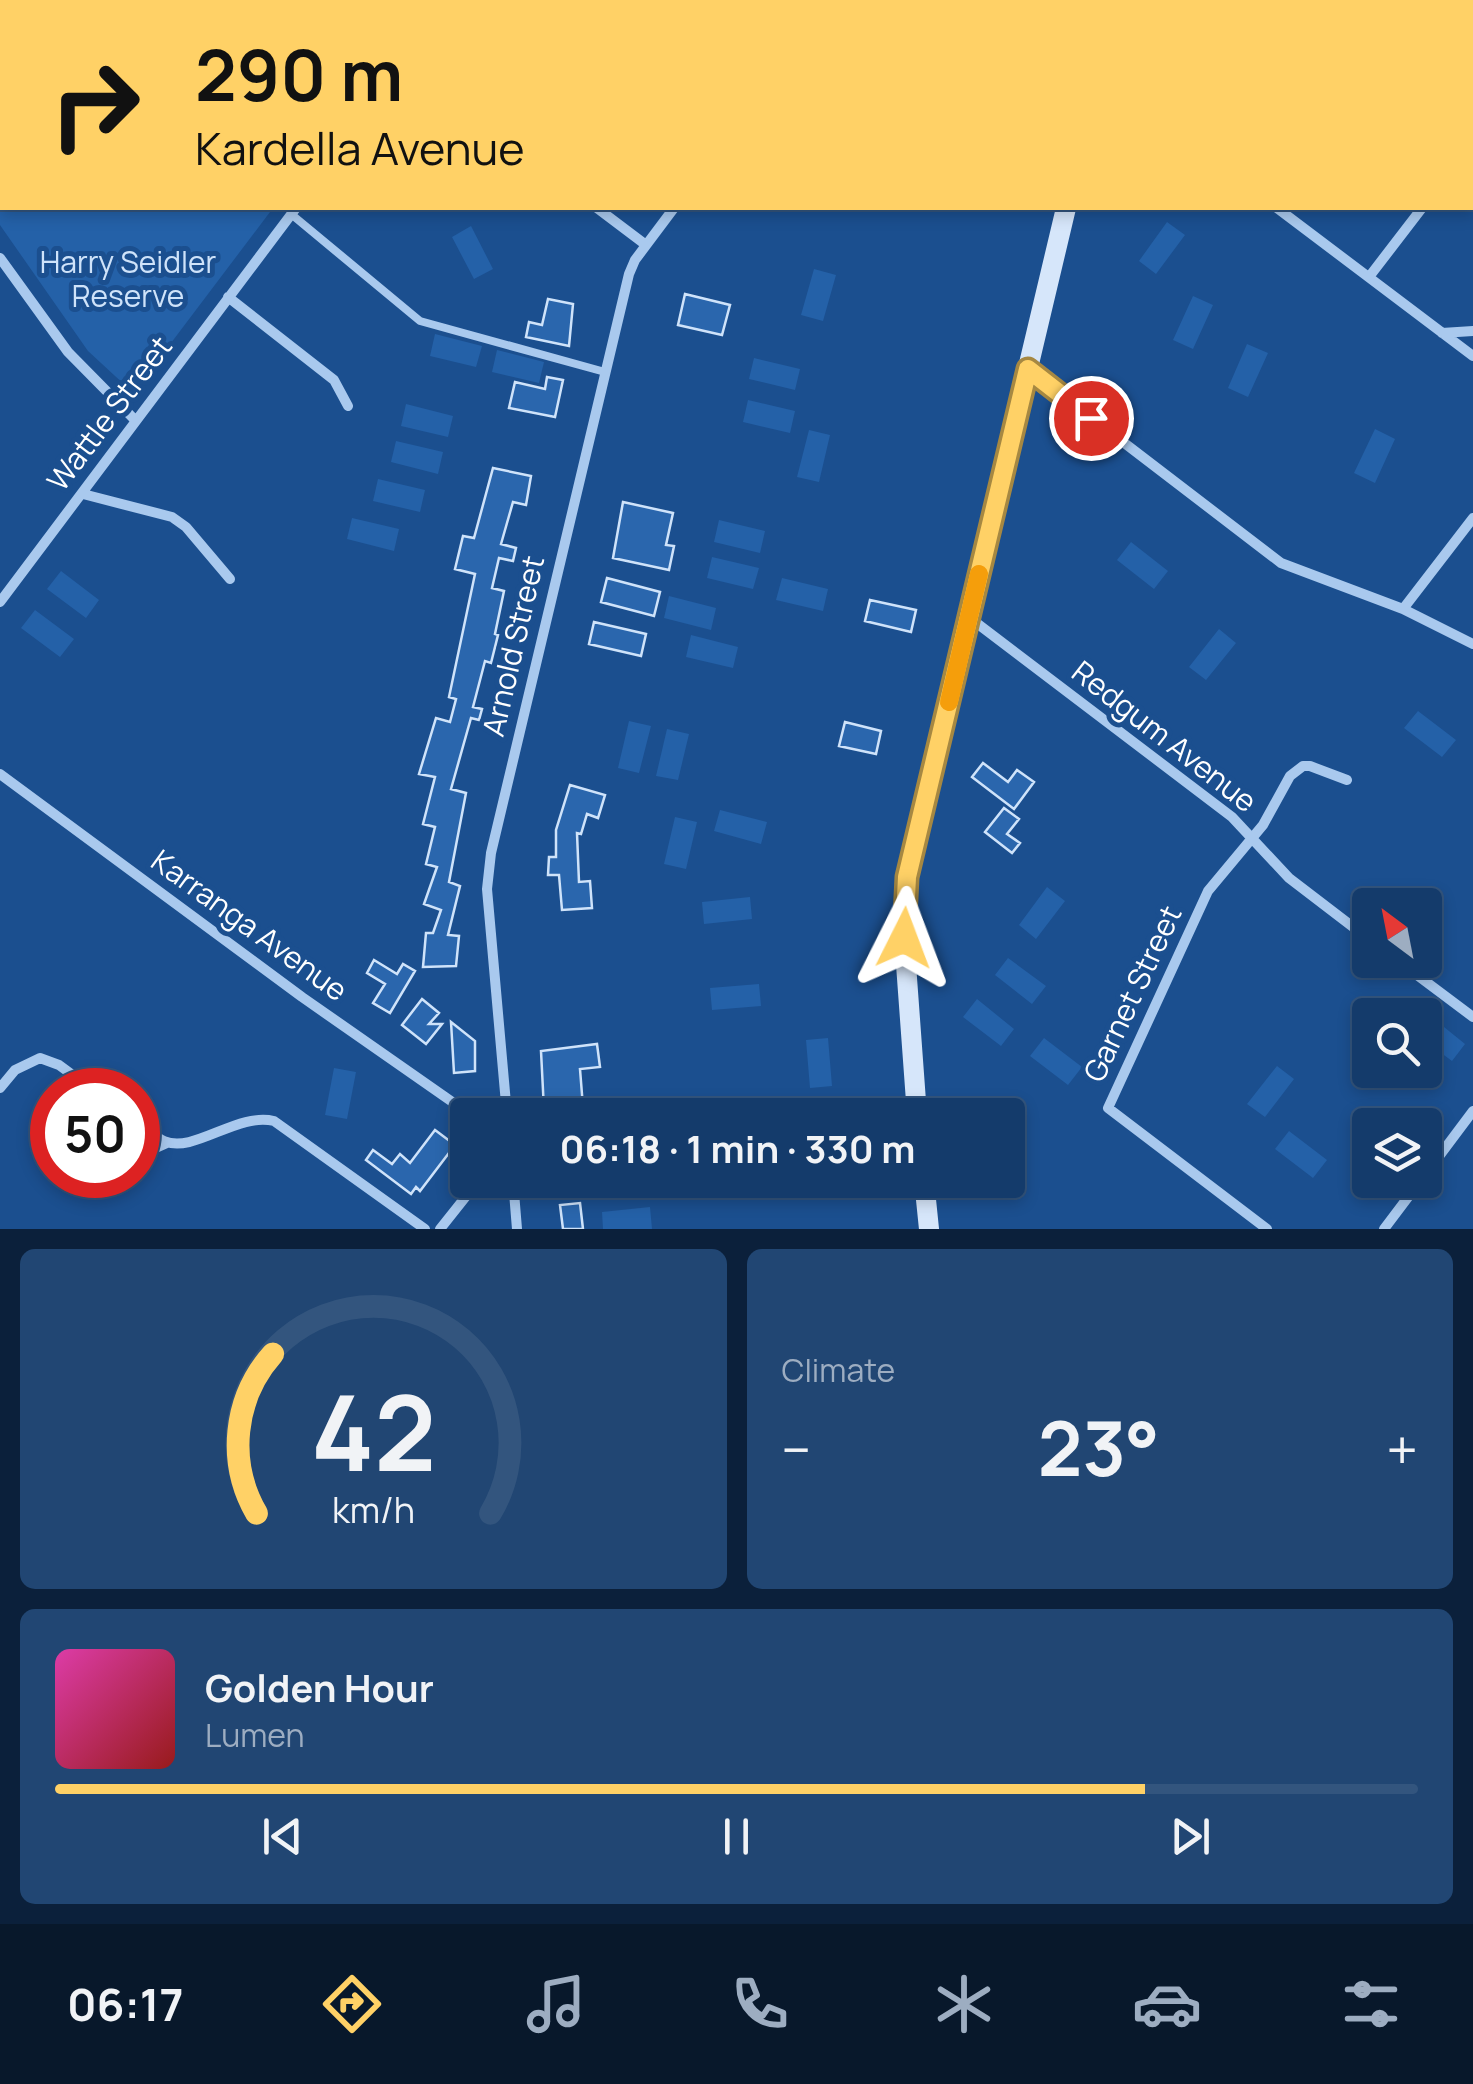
<!DOCTYPE html>
<meta charset="utf-8">
<style>
:root{--surface:#143b6b;--page:#214673;--text:#f1f3f6;--muted:#9dadc1;--line:#33557e;--accent:#ffd166}
body{margin:0;font-family:Manrope,sans-serif;background:var(--page);color:var(--text);height:100vh;display:flex;flex-direction:column;font-size:38px;white-space:nowrap}
*{box-sizing:border-box;margin:0}
p{font-size:32px;color:var(--muted)}
.icon{flex:none;width:55px;height:55px;fill:none;stroke:currentColor;stroke-width:2;stroke-linecap:round;stroke-linejoin:round}
.map{position:relative;height:1229px;overflow:hidden}
.details{display:flex;flex-direction:column;gap:20px;padding:20px;background:#0b203b;flex:1}
.details>*{flex:none}
.guide{position:absolute;left:0px;top:0px;width:1475px;height:210px;box-shadow:0 5px 15px #0003,0 0 0 2px var(--line);background:#ffd166;color:#111;overflow:hidden}
.needle{width:65px;rotate:328deg}
.controls{position:absolute;left:1352px;top:888px;display:grid;gap:20px}
.controls a{display:grid;place-items:center;width:90px;height:90px;border-radius:10px;background:var(--surface);box-shadow:0 5px 15px #0003,0 0 0 2px var(--line);font-size:50px}
.speed{position:absolute;left:30px;top:1068px;display:flex;gap:20px;font-size:50px;font-weight:700;text-align:center}
.speed>*{display:grid;place-content:center;width:130px;height:130px;border-radius:50%;background:var(--surface);box-shadow:0 5px 15px #0003,0 0 0 2px var(--line);line-height:1}
.speed .limit{border:15px solid #d22;background:#fff;color:#111}
.pin{position:absolute;display:grid;place-items:center;width:85px;height:85px;color:#fff;margin:-42px;border:5px solid #fff;border-radius:50%;box-shadow:0 2px 10px #0007}
.me{position:absolute;width:110px;margin:-55px;rotate:3deg;stroke-linejoin:round;filter:drop-shadow(0 0 8px #0008)}
.turn{display:flex;align-items:center;gap:35px;height:210px;padding:0 30px;font-size:45px}
.turn .icon{width:130px;height:130px;stroke-width:2.5}
.turn b{display:block;font-size:70px;line-height:85px}
.big{font-size:75px;font-weight:700;line-height:1.1}
.details .card{flex:1;display:flex;flex-direction:column;justify-content:center;gap:15px;min-width:0;padding:0 35px;border-radius:15px;background:var(--page)}
.details .dial{align-items:center;gap:0}
.dial svg{height:260px;overflow:visible;fill:none;stroke:var(--line);stroke-width:7;stroke-linecap:round;text-anchor:middle}
.dial text{fill:var(--text);stroke:none}
.song{display:flex;align-items:center;gap:30px}
.cover{width:120px;height:120px;border-radius:15px;background:linear-gradient(135deg,hsl(320 70% 55%),hsl(0 70% 35%))}
.played{height:10px;border-radius:5px;background:linear-gradient(90deg,var(--accent) 80%,var(--line) 80%)}
.keys{display:flex;justify-content:space-around;direction:ltr}
.heat{display:flex;justify-content:space-between;align-items:center;font-size:55px;direction:ltr}
.details .tiles{flex:1;display:grid;gap:20px;grid-template-columns:1fr 1fr}
.card:last-child{grid-column:span 2}
.trip{position:absolute;left:450px;top:1098px;width:575px;height:100px;border-radius:10px;background:var(--surface);box-shadow:0 5px 15px #0003,0 0 0 2px var(--line);font-weight:700;line-height:100px;text-align:center}
.dock{display:flex;height:160px;justify-content:space-around;align-items:center;background:#08182b;color:var(--muted)}
.dock .icon{width:70px;height:70px}
.dock .selected{color:var(--accent)}
.dock b{font-size:45px;color:var(--text)}
.map>svg:first-child{display:block}
</style>
<div class="map">
<svg width="1473" height="1229" viewBox="0 0 1473 1229">
<rect width="100%" height="100%" fill="#1b4f8f"/>
<!-- green -->
<path fill="#2461a8" d="M0 49 2 208H273L137 388H128L88 351 0 225Z
M1167 222 1185 235 1156 274 1139 261Z
M471 226 493 269 474 279 452 237Z
M814 269 836 275 823 321 801 315Z
M1193 296 1213 305 1193 349 1173 340Z
M435 334 482 346 476 367 430 356Z
M1247 344 1268 353 1248 397 1228 388Z
M497 350 544 362 539 383 492 372Z
M754 358 800 369 795 390 749 379Z
M748 400 795 411 790 433 743 422Z
M406 404 453 416 448 437 401 426Z
M1375 429 1395 439 1375 483 1354 473Z
M809 430 830 435 819 482 797 477Z
M396 441 443 452 438 474 391 462Z
M378 479 425 490 420 512 373 501Z
M352 518 399 529 394 551 347 539Z
M719 520 765 531 760 553 714 542Z
M1131 542 1168 571 1154 589 1117 560Z
M712 557 759 568 753 589 707 578Z
M61 571 99 600 86 618 47 589Z
M782 578 828 589 823 611 776 600Z
M669 596 716 608 711 630 664 618Z
M35 610 74 639 60 657 21 628Z
M1219 629 1236 643 1206 680 1189 667Z
M691 635 738 647 733 668 686 657Z
M1418 711 1456 740 1442 757 1404 728Z
M629 721 651 726 639 773 618 768Z
M667 729 689 734 678 780 656 776Z
M720 810 767 822 761 844 714 831Z
M675 817 697 822 686 869 664 864Z
M1047 887 1065 901 1036 939 1019 925Z
M750 897 752 919 704 924 702 902Z
M1008 958 1046 986 1032 1004 995 975Z
M759 984 761 1006 712 1010 710 988Z
M977 999 1014 1029 1001 1046 963 1017Z
M1428 1014 1465 1044 1452 1061 1425 1041Z
M828 1038 832 1086 810 1088 806 1040Z
M1044 1038 1082 1067 1068 1085 1030 1056Z
M1277 1066 1294 1079 1265 1117 1247 1104Z
M334 1068 356 1072 347 1119 325 1115Z
M1289 1131 1327 1160 1313 1178 1275 1149Z
M650 1207 652 1229H603L602 1212Z"/>
<!-- building -->
<path fill="#2a66ad" stroke="#cfe3fa" stroke-width="2.5" d="M685 294 730 305 722 335 678 325Z
M548 299 573 304 569 346 526 337 529 322 542 325Z
M547 377 563 380 555 417 509 408 515 382 545 389Z
M493 468 531 476 526 505 513 502 501 544 516 548 513 561 499 558 492 588 504 591 495 634 498 635 491 663 485 661 473 707 482 709 479 720 471 718 451 789 466 793 449 882 460 886 448 935 459 936 456 966 423 967 426 933H433L441 910 424 904 437 867 426 864 435 827 423 824 435 777 419 774 436 718 450 722 456 699 449 697 475 574 455 569 463 536 474 538Z
M623 502 673 513 666 545 674 546 669 570 613 558Z
M607 578 660 592 654 616 601 602Z
M870 600 916 610 911 632 865 621Z
M594 622 646 634 641 656 589 644Z
M845 722 881 731 876 754 839 746Z
M983 763 1008 782 1017 770 1034 782 1014 809 972 777Z
M570 785 605 795 598 818 587 814 581 834 577 833 579 882 590 881 592 908 562 910 559 875H548L549 857H556V830Z
M1004 808 1019 819 1007 834 1020 843 1012 853 985 832Z
M374 960 397 974 403 964 415 971 390 1013 373 1003 385 984 367 973Z
M422 999 439 1013 429 1024H442L426 1044 402 1025Z
M451 1022 475 1041V1071L454 1073Z
M597 1044 600 1067 580 1069 583 1107 544 1110 541 1051Z
M435 1130 455 1145 420 1191 416 1187 411 1194 366 1160 373 1150 392 1164 400 1154 410 1163Z
M568 1180H609L610 1193 569 1197Z
M580 1203 583 1229H563L560 1205Z"/>
<g fill="none" stroke-linecap="round" stroke-linejoin="round">
<!-- service -->
<path stroke="#a9c9ee" stroke-width="8" d="M291 214 420 321 605 372"/>
<!-- minor -->
<path stroke="#a9c9ee" stroke-width="10" d="M137 0 139 2
M452 2 454 0
M831 2 833 0
M1115 2 1116 0
M1472 141H1473
M597 208 646 245
M1277 208 1473 356
M0 258 68 352 136 421
M1369 277 1422 208
M228 297 334 380 348 406
M1442 333 1473 331
M1029 370 1281 563 1403 609 1473 644
M83 494 172 517 186 527 230 579
M0 602 296 208
M1403 609 1473 518
M970 618 1232 817 1289 878 1370 940
M0 774 302 997 471 1115
M1397 960 1473 1017
M0 1088 15 1070 40 1058 59 1065 93 1090
M507 1115 487 889 491 853 629 274 635 260 674 208
M830 1115 916 1108
M138 1122C146 1128 155 1137 164 1141 194 1154 237 1112 274 1121L425 1229
M138 1156 167 1143
M1425 1175 1473 1111
M513 1180 517 1229
M440 1229 479 1180
M1267 1229 1108 1108 1208 891 1263 825 1290 776 1303 766H1310L1347 780
M1384 1229 1421 1180"/>
<!-- secondary -->
<path stroke="#d6e6fa" stroke-width="20" d="M1003 0 1006 2
M917 1115 904 937 907 877 1066 208
M924 1180 929 1229"/>
</g>
<g fill="none" stroke-linecap="round" stroke-linejoin="round">
<defs>
<path id="route" d="M904 938 907 877 1028 369 1091 418"/>
</defs>
<!-- route casing -->
<use href="#route" stroke="#a68842" stroke-width="25"/>
<!-- route -->
<use href="#route" stroke="#ffd166" stroke-width="18"/>
<!-- slow -->
<path stroke="#f59e0b" stroke-width="18" d="M949 702 979 574"/>
</g>
<g text-anchor="middle" stroke-width="10" stroke-linejoin="round" paint-order="stroke">
<!-- park labels -->
<g font-size="30" fill="#cfe3fa" stroke="#1b4f8f">
<text x="128" y="273">Harry Seidler<tspan x="128" dy="34">Reserve</tspan></text>
</g>
<!-- street labels -->
<g font-size="30" fill="#fff" stroke="#1b4f8f">
<text transform="translate(110 414) rotate(-53)" y="10">Wattle Street</text>
<text transform="translate(514 646) rotate(-77)" y="10">Arnold Street</text>
<text transform="translate(1164 737) rotate(38)" y="10">Redgum Avenue</text>
<text transform="translate(249 926) rotate(36)" y="10">Karranga Avenue</text>
<text transform="translate(1133 994) rotate(-65)" y="10">Garnet Street</text>
</g>
</g>
</svg>
<div class="controls">
<a><svg class="needle" viewBox="-14 -14 28 28"><path d="M0-13l5 13h-10z" fill="#e53935"/><path d="M0 13l5-13h-10z" fill="#9dadc1"/></svg></a>
<a><svg class="icon" aria-label="search" viewBox="0 0 24 24"><circle cx="10" cy="10" r="6"/><path d="M15 15l6 6"/></svg></a>
<a><svg class="icon" aria-label="layers" viewBox="0 0 24 24"><path d="M12 4l9 5-9 5-9-5zM3 14l9 5 9-5"/></svg></a>
</div>
<div class="speed"><div class="limit">50</div></div>
<div class="pin" style="left:1091px;top:418px;background:#d93025"><svg class="icon" aria-label="arrive" viewBox="0 0 24 24"><path d="M6 21V4h12l-3 4 3 4H6"/></svg></div>
<svg class="me" style="left:904px;top:938px" viewBox="-20 -20 40 40"><path d="M0-17L14 15 0 8-14 15z" fill="#ffd166" stroke="#fff" stroke-width="4"/></svg>
<div class="trip">06:18 · 1 min · 330 m</div>
<div class="guide">
<div class="turn"><svg class="icon" aria-label="right" viewBox="0 0 24 24"><path d="M7 20v-9h11M14 6l5 5-5 5"/></svg><div><b>290 m</b>Kardella Avenue</div></div>
</div>
</div>
<section class="details">
<div class="tiles">
<div class="card dial"><svg viewBox="0 0 100 80">
<path d="M14 69A42 42 0 1 1 86 69"/>
<path d="M14 69A42 42 0 0 1 19 20" stroke="#ffd166"/>
<text x="50" y="56" font-size="32" font-weight="700">42</text>
<text x="50" y="72" font-size="11">km/h</text>
</svg></div>
<div class="card"><p>Climate</p>
<div class="heat"><a>−</a><b class="big">23°</b><a>+</a></div>
</div>
<div class="card">
<div class="song"><i class="cover"></i><div><b>Golden Hour</b><p>Lumen</p></div></div>
<div class="played"></div>
<div class="keys"><svg class="icon" aria-label="previous" viewBox="0 0 24 24"><path d="M18 5L8 12l10 7zM5 5v14"/></svg><svg class="icon" aria-label="pause" viewBox="0 0 24 24"><path d="M8 5v14M16 5v14"/></svg><svg class="icon" aria-label="next" viewBox="0 0 24 24"><path d="M6 5l10 7-10 7zM19 5v14"/></svg></div>
</div>
</div>
</section>
<nav class="dock">
<b>06:17</b>
<svg class="icon selected" aria-label="directions" viewBox="0 0 24 24"><path d="M12 3l9 9-9 9-9-9zM9 14v-3h6M13 9l2 2-2 2"/></svg>
<svg class="icon" aria-label="music" viewBox="0 0 24 24"><path d="M9 18V5l10-2v13"/><circle cx="6" cy="18" r="3"/><circle cx="16" cy="16" r="3"/></svg>
<svg class="icon" aria-label="phone" viewBox="0 0 24 24"><path d="M5 4h4l2 5-3 2q2 4 5 5l2-3 5 2v4C11 20 4 13 5 4z"/></svg>
<svg class="icon" aria-label="climate" viewBox="0 0 24 24"><path d="M12 3v18M4 7l16 10M4 17L20 7"/></svg>
<svg class="icon" aria-label="car" viewBox="0 0 24 24"><path d="M5 17H2v-5l4-1 3-4h7l3 4 3 1v5h-3M9 17h6M6 11h13"/><circle cx="7" cy="17" r="2"/><circle cx="17" cy="17" r="2"/></svg>
<svg class="icon" aria-label="filters" viewBox="0 0 24 24"><path d="M4 7h16M4 17h16"/><circle cx="9" cy="7" r="2"/><circle cx="15" cy="17" r="2"/></svg>
</nav>
